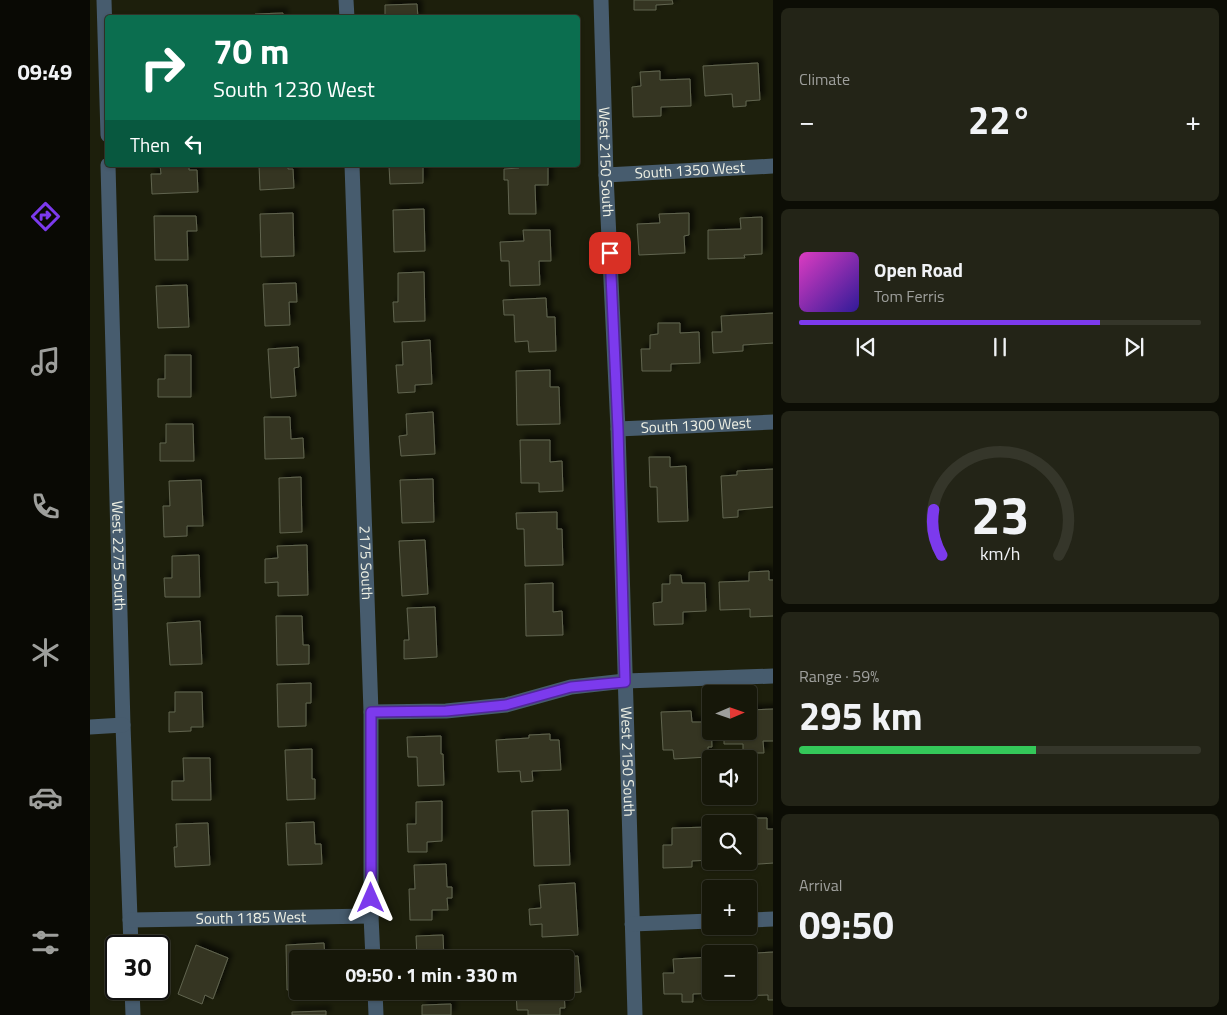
<!DOCTYPE html>
<meta charset="utf-8">
<style>
:root{--surface:#161709;--page:#232417;--text:#f1f3f6;--muted:#9e9f9c;--line:#35362a;--accent:#7c3aed}
body{margin:0;font-family:"Titillium Web",sans-serif;background:var(--page);color:var(--text);height:100vh;display:flex;flex-direction:column;font-size:19px;white-space:nowrap}
*{box-sizing:border-box;margin:0}
p{font-size:16px;color:var(--muted)}
.icon{flex:none;width:28px;height:28px;fill:none;stroke:currentColor;stroke-width:2;stroke-linecap:round;stroke-linejoin:round}
.map{position:relative;flex:1;overflow:hidden}
.sheet{display:flex;flex-direction:column;gap:8px;padding:8px;background:#0c0d05;width:454px}
.sheet>*{flex:none}
.guide{position:absolute;left:15px;top:15px;width:475px;height:152px;border-radius:5px;box-shadow:0 1px 4px #0004,0 0 0 1px var(--line);background:#0b6e4f;color:#fff;overflow:hidden}
.needle{width:32px;rotate:88deg}
.tools{position:absolute;left:612px;top:685px;display:grid;gap:10px}
.tools a{display:grid;place-items:center;width:55px;height:55px;border-radius:5px;background:var(--surface);box-shadow:0 1px 4px #0004,0 0 0 1px var(--line);font-size:25px}
.speed{position:absolute;left:15px;top:935px;display:flex;gap:10px;font-size:25px;font-weight:700;text-align:center}
.speed>*{display:grid;place-content:center;width:65px;height:65px;border-radius:50%;background:var(--surface);box-shadow:0 1px 4px #0004,0 0 0 1px var(--line);line-height:1}
.speed .limit{border:2px solid #111;border-radius:8px;background:#fff;color:#111}
.pin{position:absolute;display:grid;place-items:center;width:42px;height:42px;color:#fff;margin:-21px;border-radius:10px;box-shadow:0 2px 8px #0006}
.me{position:absolute;width:55px;margin:-28px;rotate:0deg;stroke-linejoin:round;filter:drop-shadow(0 0 4px #0008)}
.turn{display:flex;align-items:center;gap:18px;height:105px;padding:0 25px;font-size:22px}
.turn .icon{width:65px;height:65px;stroke-width:2.5}
.turn b{display:block;font-size:35px;line-height:42px}
.then{display:flex;align-items:center;height:48px;padding:0 25px;background:#0003;gap:10px;font-size:19px}
.big{font-size:38px;font-weight:700;line-height:1.1}
.sheet .tile{flex:1;display:flex;flex-direction:column;justify-content:center;gap:8px;min-width:0;padding:0 18px;border-radius:8px;background:var(--page)}
.sheet .dial{align-items:center;gap:0}
.dial svg{height:130px;overflow:visible;fill:none;stroke:var(--line);stroke-width:7;stroke-linecap:round;text-anchor:middle}
.dial text{fill:var(--text);stroke:none}
.song{display:flex;align-items:center;gap:15px}
.cover{width:60px;height:60px;border-radius:8px;background:linear-gradient(135deg,hsl(310 70% 55%),hsl(250 70% 35%))}
.played{height:5px;border-radius:2px;background:linear-gradient(90deg,var(--accent) 75%,var(--line) 75%)}
.keys{display:flex;justify-content:space-around;direction:ltr}
.heat{display:flex;justify-content:space-between;align-items:center;font-size:28px;direction:ltr}
.charge{height:8px;border-radius:4px;background:linear-gradient(90deg,#34c759 59%,var(--line) 0)}
.trip{position:absolute;left:199px;top:950px;width:285px;height:50px;border-radius:5px;background:var(--surface);box-shadow:0 1px 4px #0004,0 0 0 1px var(--line);font-weight:700;line-height:50px;text-align:center}
main{display:flex;flex:1;min-height:0}
.tabs{display:flex;flex-direction:column;width:90px;justify-content:space-around;align-items:center;background:#090904;color:var(--muted)}
.tabs .icon{width:35px;height:35px}
.tabs .selected{color:var(--accent)}
.tabs b{font-size:22px;color:var(--text)}
.map>svg:first-child{display:block}
</style>
<main>
<nav class="tabs">
<b>09:49</b>
<svg class="icon selected" aria-label="directions" viewBox="0 0 24 24"><path d="M12 3l9 9-9 9-9-9zM9 14v-3h6M13 9l2 2-2 2"/></svg>
<svg class="icon" aria-label="music" viewBox="0 0 24 24"><path d="M9 18V5l10-2v13"/><circle cx="6" cy="18" r="3"/><circle cx="16" cy="16" r="3"/></svg>
<svg class="icon" aria-label="phone" viewBox="0 0 24 24"><path d="M5 4h4l2 5-3 2q2 4 5 5l2-3 5 2v4C11 20 4 13 5 4z"/></svg>
<svg class="icon" aria-label="climate" viewBox="0 0 24 24"><path d="M12 3v18M4 7l16 10M4 17L20 7"/></svg>
<svg class="icon" aria-label="car" viewBox="0 0 24 24"><path d="M5 17H2v-5l4-1 3-4h7l3 4 3 1v5h-3M9 17h6M6 11h13"/><circle cx="7" cy="17" r="2"/><circle cx="17" cy="17" r="2"/></svg>
<svg class="icon" aria-label="filters" viewBox="0 0 24 24"><path d="M4 7h16M4 17h16"/><circle cx="9" cy="7" r="2"/><circle cx="15" cy="17" r="2"/></svg>
</nav>
<div class="map">
<svg width="684" height="1015" viewBox="0 0 684 1015">
<defs>
<filter id="shadow"><feDropShadow dx="4.5" dy="-4.5" stdDeviation="2.5" flood-color="#0009"/></filter>
</defs>
<rect width="100%" height="100%" fill="#1d1f0c"/>
<!-- building -->
<path fill="#343623" stroke="#61644f" filter="url(#shadow)" d="M544 0H582L583 4 566 5V10H544Z
M327 4 328 18H295V5Z
M193 13V18H165V14Z
M668 63 670 100 656 101V106L643 107 642 94 615 96 613 66Z
M570 71V80L600 79 601 106 571 107V116L543 117 542 87 551 86 550 72Z
M70 165H99V170H107L108 192 62 194 61 174H71Z
M169 165H198V169H203L204 188 170 190Z
M304 165H333V183L300 184 299 166Z
M429 165H458V185H445L446 214H419L418 180H414V169L429 168Z
M334 209 335 251 304 252 303 210Z
M203 213 204 256 171 257 170 214Z
M599 213V235L594 236 595 253 549 255 547 224 570 223 569 214Z
M64 216H106L107 231H97L98 260H65Z
M672 217V254L654 255 655 258 618 259V230L651 229 650 218Z
M433 230H460L461 261H449L450 285 420 286 419 261H411L410 242 434 241Z
M334 272 335 321 304 322 303 302H308V273Z
M206 283 207 302H199L200 325 175 326 173 284Z
M97 285 99 327 68 328 66 286Z
M456 298 457 317H465L466 351 439 352 438 341 425 342 424 315H414L413 300Z
M684 313V343L653 345V351L623 353 622 332H632L631 316Z
M568 323H590V333L609 332 610 363 581 364V371H552L551 349H560V335L568 334Z
M340 340 342 384 325 385V392L308 393 306 365H313L312 342Z
M208 347 209 367 204 368 206 396 181 398 178 349Z
M75 355H101V397H68V379H75Z
M460 370V387H469L470 424 427 425 426 371Z
M343 412 345 454 311 456 309 436 317 435 316 414Z
M174 417H200L201 439 213 438 214 458 175 459Z
M76 424H103L104 461H70V443H76Z
M430 440H460V462L472 461 473 491 449 492V483H431Z
M559 457H580V467L596 466 598 521 568 522 567 487H560Z
M684 469V507L648 510V517L633 518 631 476 647 475V471Z
M211 477 212 532 190 533 189 478Z
M343 479 344 522 312 523 310 480Z
M111 480 113 526H97V536L74 537 73 506H80L79 481Z
M467 512V529H472L473 565 435 566 434 529H427L426 513Z
M335 540 338 594 312 596 309 541Z
M217 545 218 595 188 596V582L175 583V559L188 558 187 546Z
M109 555 110 597H75L74 578H82V556Z
M679 571V580H684V616L660 617V609L630 610 629 582 659 581V572Z
M580 575H591L592 583H615L616 611 593 612V624L564 625 563 603 572 602V584H580Z
M463 583V612L472 611 473 635 436 636 435 584Z
M345 607 347 657 314 659V640H319L317 608Z
M186 616H212L213 645H219V664L187 665Z
M110 621 112 664 80 665 77 623Z
M221 683V703H216V726L188 727 187 684Z
M85 692H112L113 727H101V731L79 732V712H85Z
M684 709V741H673L674 753H653V744H634V731H659V710Z
M601 711 602 722H621L622 747H618V757L584 759 583 750H573L571 712Z
M460 734V740H469L471 770 442 771 443 781 431 782 430 771 408 772 406 740 439 738V735Z
M351 736V754H353L354 785 328 786 327 757H318L317 737Z
M222 749V779H225V799L197 800 195 750Z
M93 758H120L121 800H82V781H94Z
M352 801V841L337 842V852H318L317 824H326V802Z
M478 810 480 865 444 866 442 811Z
M661 818H677V829H684V863L640 866V861H659V829H661Z
M224 822 225 844H231L232 864 198 865 196 823Z
M118 823 120 865 85 867 84 847H87L86 824Z
M621 827V860L602 861V867L573 868V845H582V828Z
M356 864 357 887H362V898H357L358 910H342V920H320L319 889H325L324 865Z
M485 883 488 935 452 937V924L440 925 439 909 451 908 449 885Z
M353 935 354 959H327L326 936Z
M234 943 235 959H208V989L197 990 196 945Z
M106 945 138 958 123 999 115 995 112 1004 88 994Z
M684 952V1000H678V995L644 996V991H659V957H666V953Z
M488 956 491 992 474 993 475 1008H470V1015H438V1010H427L426 991H475V959H436Z
M621 957V991H631V993L603 994V1002H592V994H574L573 973H584L583 959Z
M361 1004V1015H332V1005Z
M236 1011V1015H202V1012Z"/>
<g fill="none" stroke-linecap="round" stroke-linejoin="round">
<!-- minor -->
<g stroke="#475c6e" stroke-width="15">
<path d="M14 0 18 135"/>
<path d="M256 0 257 18"/>
<path id="s1" d="M511 0 516 175 528 429 545 1015"/>
<path id="s2" d="M18 165 33 725 41 946"/>
<path id="s3" d="M262 165 281 712V916L283 959"/>
<path id="s4" d="M516 175 684 166"/>
<path id="s5" d="M528 429 684 422"/>
<path d="M281 712 356 711 416 705 481 687 535 681 684 676"/>
<path d="M0 727 33 725"/>
<path id="s6" d="M40 920 281 916"/>
<path d="M659 920 684 919"/>
<path d="M542 924 621 921"/>
<path d="M42 989 43 1015"/>
<path d="M285 991 286 1015"/>
</g>
</g>
<g fill="none" stroke-linecap="round" stroke-linejoin="round">
<defs>
<path id="route" d="M281 898V712L356 711 416 705 481 687 535 682 528 429 520 253"/>
</defs>
<!-- route casing -->
<use href="#route" stroke="#51269a" stroke-width="12"/>
<!-- route -->
<use href="#route" stroke="#7c3aed" stroke-width="9"/>
</g>
<g text-anchor="middle" stroke-width="5" stroke-linejoin="round" paint-order="stroke">
<!-- street labels -->
<g font-size="15" fill="#eef0e4" stroke="#141504">
<text dy="5" stroke="none"><textPath href="#s1" startOffset="162">West 2150 South</textPath></text>
<text dy="5" stroke="none"><textPath href="#s4" startOffset="84">South 1350 West</textPath></text>
<text dy="5" stroke="none"><textPath href="#s5" startOffset="78">South 1300 West</textPath></text>
<text dy="5" stroke="none"><textPath href="#s2" startOffset="391">West 2275 South</textPath></text>
<text dy="5" stroke="none"><textPath href="#s3" startOffset="398">2175 South</textPath></text>
<text dy="5" stroke="none"><textPath href="#s1" startOffset="762">West 2150 South</textPath></text>
<text dy="5" stroke="none"><textPath href="#s6" startOffset="121">South 1185 West</textPath></text>
</g>
</g>
</svg>
<div class="tools">
<a><svg class="needle" viewBox="-14 -14 28 28"><path d="M0-13l5 13h-10z" fill="#e53935"/><path d="M0 13l5-13h-10z" fill="#9e9f9c"/></svg></a>
<a><svg class="icon" aria-label="sound" viewBox="0 0 24 24"><path d="M4 9h4l5-4v14l-5-4H4zM17 9q2 3 0 6"/></svg></a>
<a><svg class="icon" aria-label="search" viewBox="0 0 24 24"><circle cx="10" cy="10" r="6"/><path d="M15 15l6 6"/></svg></a>
<a>+</a>
<a>−</a>
</div>
<div class="speed"><div class="limit">30</div></div>
<div class="pin" style="left:520px;top:253px;background:#d93025"><svg class="icon" aria-label="arrive" viewBox="0 0 24 24"><path d="M6 21V4h12l-3 4 3 4H6"/></svg></div>
<svg class="me" style="left:281px;top:898px" viewBox="-20 -20 40 40"><path d="M0-17L14 15 0 8-14 15z" fill="#7c3aed" stroke="#fff" stroke-width="4"/></svg>
<div class="trip">09:50 · 1 min · 330 m</div>
<div class="guide">
<div class="turn"><svg class="icon" aria-label="right" viewBox="0 0 24 24"><path d="M7 20v-9h11M14 6l5 5-5 5"/></svg><div><b>70 m</b>South 1230 West</div></div>
<div class="then">Then<svg class="icon" aria-label="left" viewBox="0 0 24 24"><path d="M17 20v-9H6M10 6l-5 5 5 5"/></svg></div>
</div>
</div>
<section class="sheet">
<div class="tile"><p>Climate</p>
<div class="heat"><a>−</a><b class="big">22°</b><a>+</a></div>
</div>
<div class="tile">
<div class="song"><i class="cover"></i><div><b>Open Road</b><p>Tom Ferris</p></div></div>
<div class="played"></div>
<div class="keys"><svg class="icon" aria-label="previous" viewBox="0 0 24 24"><path d="M18 5L8 12l10 7zM5 5v14"/></svg><svg class="icon" aria-label="pause" viewBox="0 0 24 24"><path d="M8 5v14M16 5v14"/></svg><svg class="icon" aria-label="next" viewBox="0 0 24 24"><path d="M6 5l10 7-10 7zM19 5v14"/></svg></div>
</div>
<div class="tile dial"><svg viewBox="0 0 100 80">
<path d="M14 69A42 42 0 1 1 86 69"/>
<path d="M14 69A42 42 0 0 1 9 41" stroke="#7c3aed"/>
<text x="50" y="56" font-size="32" font-weight="700">23</text>
<text x="50" y="72" font-size="11">km/h</text>
</svg></div>
<div class="tile"><p>Range · 59%</p><b class="big">295 km</b><div class="charge"></div></div>
<div class="tile"><p>Arrival</p><b class="big">09:50</b></div>
</section>
</main>
